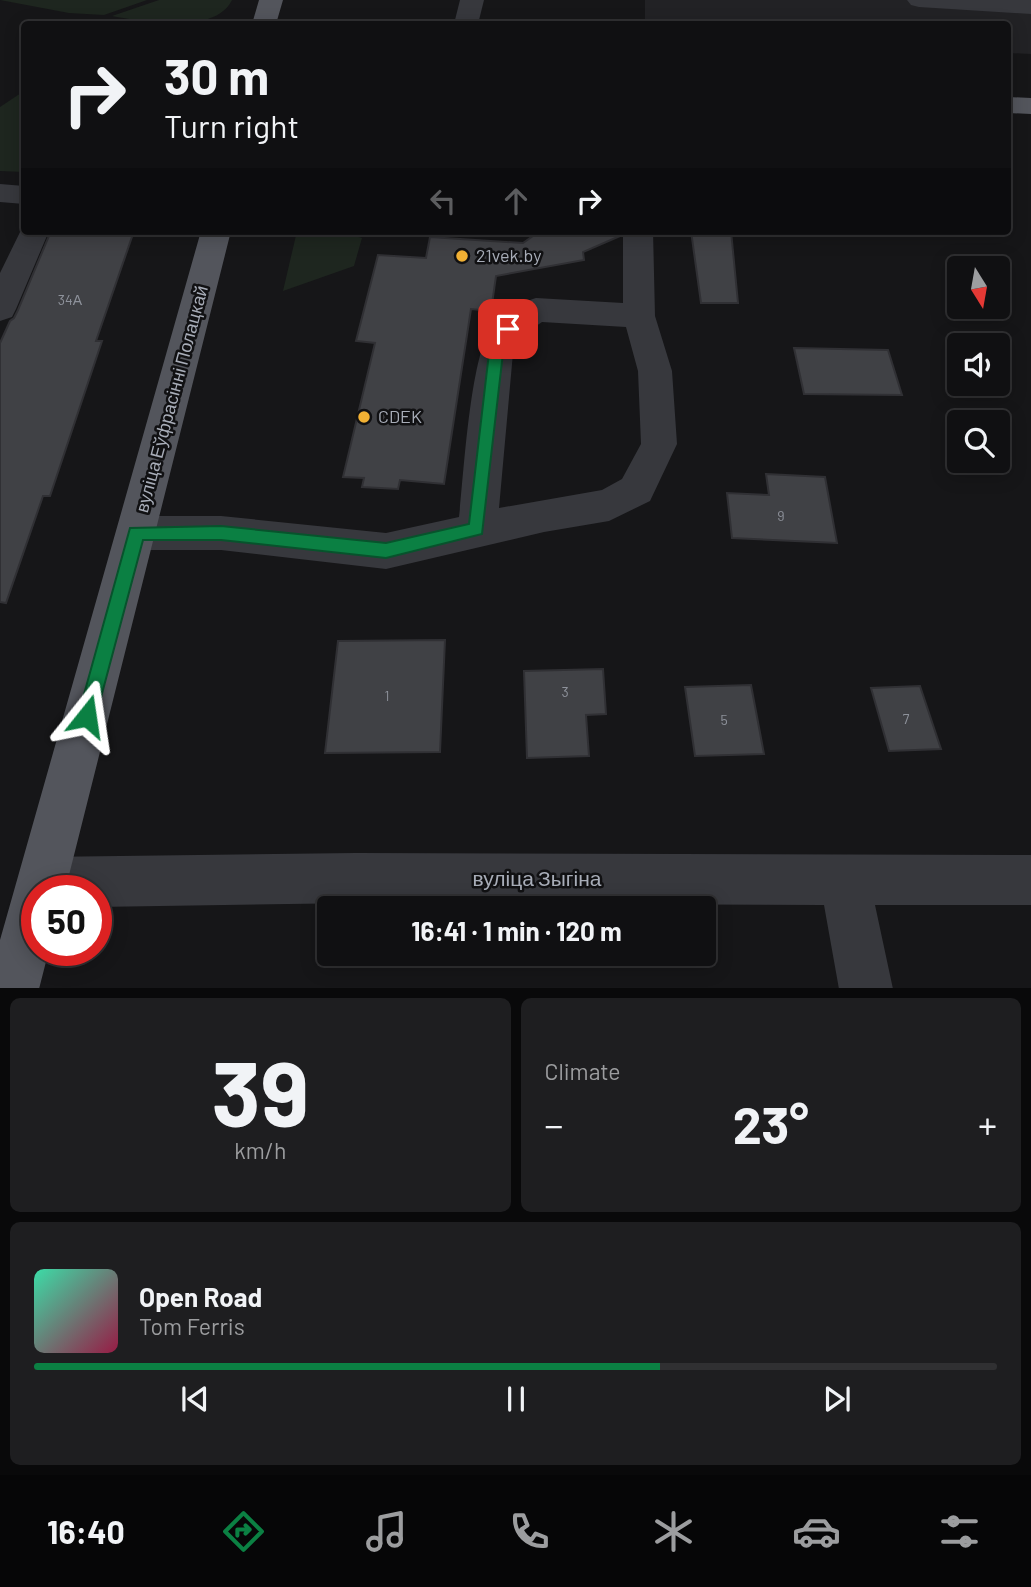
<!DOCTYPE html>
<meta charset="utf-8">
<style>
:root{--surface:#101012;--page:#1e1e20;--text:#f1f3f6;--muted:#9c9d9f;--line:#303032;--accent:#0b8043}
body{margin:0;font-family:Barlow,sans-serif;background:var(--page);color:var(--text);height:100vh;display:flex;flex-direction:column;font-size:26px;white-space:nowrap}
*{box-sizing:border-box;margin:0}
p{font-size:23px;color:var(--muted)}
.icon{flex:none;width:38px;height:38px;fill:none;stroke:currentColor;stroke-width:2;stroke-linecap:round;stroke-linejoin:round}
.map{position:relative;height:988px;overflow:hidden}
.sheet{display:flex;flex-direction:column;gap:10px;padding:10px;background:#09090a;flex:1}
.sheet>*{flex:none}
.hud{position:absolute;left:21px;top:21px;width:990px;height:214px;border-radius:7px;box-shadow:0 4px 18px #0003,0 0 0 2px var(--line);background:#101012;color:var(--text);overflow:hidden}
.needle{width:46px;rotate:169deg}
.controls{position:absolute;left:947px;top:256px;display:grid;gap:14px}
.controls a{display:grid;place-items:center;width:63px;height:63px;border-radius:7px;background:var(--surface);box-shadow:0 4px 18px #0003,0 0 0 2px var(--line);font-size:35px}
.speed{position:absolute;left:21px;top:875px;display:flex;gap:14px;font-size:35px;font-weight:700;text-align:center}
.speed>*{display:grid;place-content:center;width:91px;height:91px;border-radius:50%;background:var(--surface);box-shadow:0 4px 18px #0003,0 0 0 2px var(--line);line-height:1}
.speed .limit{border:10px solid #d22;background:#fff;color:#111}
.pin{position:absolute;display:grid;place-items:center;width:60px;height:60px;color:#fff;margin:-30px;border-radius:14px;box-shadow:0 4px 10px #0006}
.me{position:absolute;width:77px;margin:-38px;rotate:15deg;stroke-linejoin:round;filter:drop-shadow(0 0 5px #0008)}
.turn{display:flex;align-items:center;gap:24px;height:147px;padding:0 28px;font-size:32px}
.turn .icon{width:91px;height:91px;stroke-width:2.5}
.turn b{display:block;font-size:49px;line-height:60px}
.lanes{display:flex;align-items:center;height:66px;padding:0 28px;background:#0003;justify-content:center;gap:35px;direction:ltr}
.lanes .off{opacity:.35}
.big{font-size:52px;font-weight:700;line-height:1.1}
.sheet .widget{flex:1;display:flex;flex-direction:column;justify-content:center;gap:10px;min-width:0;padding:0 24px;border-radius:10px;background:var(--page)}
.sheet .dial{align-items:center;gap:0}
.dial b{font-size:91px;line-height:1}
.song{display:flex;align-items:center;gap:21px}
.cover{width:84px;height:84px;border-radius:10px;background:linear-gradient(135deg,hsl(160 70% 55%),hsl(340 70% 35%))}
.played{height:7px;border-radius:4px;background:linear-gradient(90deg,var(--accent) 65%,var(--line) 65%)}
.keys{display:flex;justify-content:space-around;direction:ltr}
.heat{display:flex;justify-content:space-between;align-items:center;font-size:38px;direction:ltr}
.sheet .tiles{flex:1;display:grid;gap:10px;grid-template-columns:1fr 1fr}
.widget:last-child{grid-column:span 2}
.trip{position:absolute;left:317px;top:896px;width:399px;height:70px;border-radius:7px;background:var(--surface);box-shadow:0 4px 18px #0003,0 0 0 2px var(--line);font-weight:700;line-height:70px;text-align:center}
.tabs{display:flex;height:112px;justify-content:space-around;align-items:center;background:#060607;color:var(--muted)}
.tabs .icon{width:49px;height:49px}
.tabs .current{color:var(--accent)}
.tabs b{font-size:32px;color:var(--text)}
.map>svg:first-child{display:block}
</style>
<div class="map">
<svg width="1031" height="989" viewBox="0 0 1031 989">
<rect width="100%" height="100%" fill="#161618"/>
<!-- built -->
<path fill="#222225" d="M645 0H1031V54L1008 53V24H645Z"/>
<!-- green -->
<path fill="#1e261f" d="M0 0H147L104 15 69 13Z
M159 0H232C215 35 143 22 112 16Z
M24 91V172L0 171V107Z
M297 231H339L362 238 354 266 283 291Z"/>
<!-- building -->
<path fill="#404145" stroke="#303034" stroke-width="2" d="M51 231H134L96 341H102L50 496H43L6 603 0 602V343L10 321 14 318 18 310Z
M540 231H620V236L583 252 584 260 496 276 491 311 471 309 444 484 400 480 398 489 362 487 364 478 343 477 375 343 356 341 378 255 426 258 430 237 523 243Z
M691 231H731L738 303H701Z
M794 348 888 350 902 395 804 394Z
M766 474 825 477 837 543 732 538 727 493 769 495Z
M445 640 440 752 325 753 338 641Z
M603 669 606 714 586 715 589 756 527 758 524 671Z
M751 685 764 754 695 756 685 687Z
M920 686 941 749 889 751 871 688Z"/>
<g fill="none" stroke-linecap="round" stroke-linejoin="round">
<!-- minor -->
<path fill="#37383d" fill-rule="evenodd" d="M460 0H484L478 24H454Z
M907 0H1031V14L919 7 911 5Z
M0 184 24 186V204L0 202Z
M24 224V231H49L16 309 12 317 0 321V273Z
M623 231H653L655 316 672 371 677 444 650 501 609 521 544 532 386 569 221 550H136L122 545 116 533 122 521 136 516H221L386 533 459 517C464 474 470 352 494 322 503 311 523 302 536 298L623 303ZM542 322 626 327 638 371 641 444 622 479 602 490 499 508 513 353 520 337Z
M356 853 1031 855V905H875L893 989H839L824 905 356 903 96 907V891H37V905L24 900 17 882 24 864 42 857Z"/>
<!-- major -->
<path fill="#53555c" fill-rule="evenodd" d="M259 0H283L276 24H252Z
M1008 97 1031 98V114L1008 113Z
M201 231H231L65 891H37V950H49L39 989H0V940Z"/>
</g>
<!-- route -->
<path fill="#0b8043" stroke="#07532c" stroke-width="2" d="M508 324 514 329 503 353 482 534 386 558 221 540H143L96 716 94 723 87 726 80 723 78 716 130 528 221 526 386 543 469 524 489 353 503 325Z"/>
<!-- markers -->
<g fill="#f2b134" stroke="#111113" stroke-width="2.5">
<circle cx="462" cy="256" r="7"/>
<circle cx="364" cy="417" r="7"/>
</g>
<g text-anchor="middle" stroke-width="5" stroke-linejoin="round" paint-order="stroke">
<!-- number labels -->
<g font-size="14" fill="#8e929b">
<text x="70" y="305">34А</text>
<text x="781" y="521">9</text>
<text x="565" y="697">3</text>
<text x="387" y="701">1</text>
<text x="906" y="724">7</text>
<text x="724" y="725">5</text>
</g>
<!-- poi labels -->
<g font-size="18" fill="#a8adb8" stroke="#111113" text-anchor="start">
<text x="476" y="262">21vek.by</text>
<text x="378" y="423">CDEK</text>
</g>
<!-- street labels -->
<g font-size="18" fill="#a8adb8" stroke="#111113">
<text transform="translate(172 399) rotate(-75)" y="6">вуліца Еўфрасінні Полацкай</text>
</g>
<!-- near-street labels -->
<g font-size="21" fill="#a8adb8" stroke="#111113">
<text x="537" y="886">вуліца Зыгіна</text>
</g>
</g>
</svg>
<div class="controls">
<a><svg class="needle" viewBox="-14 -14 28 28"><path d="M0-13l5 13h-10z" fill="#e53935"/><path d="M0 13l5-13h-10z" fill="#9c9d9f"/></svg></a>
<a><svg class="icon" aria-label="sound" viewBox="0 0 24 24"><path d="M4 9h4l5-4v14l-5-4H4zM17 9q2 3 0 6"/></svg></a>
<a><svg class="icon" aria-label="search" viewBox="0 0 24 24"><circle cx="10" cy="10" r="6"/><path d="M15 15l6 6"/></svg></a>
</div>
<div class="speed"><div class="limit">50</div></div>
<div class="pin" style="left:508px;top:329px;background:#d93025"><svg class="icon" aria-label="arrive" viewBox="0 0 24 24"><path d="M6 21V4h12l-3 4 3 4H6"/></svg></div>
<svg class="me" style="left:87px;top:716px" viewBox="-20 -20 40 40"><path d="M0-17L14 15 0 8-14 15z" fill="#0b8043" stroke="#fff" stroke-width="4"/></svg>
<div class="trip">16:41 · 1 min · 120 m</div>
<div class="hud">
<div class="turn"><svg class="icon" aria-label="right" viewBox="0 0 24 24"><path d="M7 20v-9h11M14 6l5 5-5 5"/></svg><div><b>30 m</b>Turn right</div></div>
<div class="lanes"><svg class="icon off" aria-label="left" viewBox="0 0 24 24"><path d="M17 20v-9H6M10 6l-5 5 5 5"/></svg><svg class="icon off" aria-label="ahead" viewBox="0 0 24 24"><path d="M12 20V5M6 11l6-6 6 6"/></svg><svg class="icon" aria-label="right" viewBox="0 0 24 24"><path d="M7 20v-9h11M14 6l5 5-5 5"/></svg></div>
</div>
</div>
<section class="sheet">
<div class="tiles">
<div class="widget dial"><b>39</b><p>km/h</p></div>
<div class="widget"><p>Climate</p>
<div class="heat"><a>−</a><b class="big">23°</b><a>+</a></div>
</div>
<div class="widget">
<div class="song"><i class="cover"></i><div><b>Open Road</b><p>Tom Ferris</p></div></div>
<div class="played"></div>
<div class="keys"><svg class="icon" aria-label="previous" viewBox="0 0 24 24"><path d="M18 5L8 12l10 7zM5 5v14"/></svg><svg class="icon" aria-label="pause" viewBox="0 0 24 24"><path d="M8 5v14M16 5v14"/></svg><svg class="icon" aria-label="next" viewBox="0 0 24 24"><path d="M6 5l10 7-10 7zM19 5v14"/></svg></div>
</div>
</div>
</section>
<nav class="tabs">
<b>16:40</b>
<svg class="icon current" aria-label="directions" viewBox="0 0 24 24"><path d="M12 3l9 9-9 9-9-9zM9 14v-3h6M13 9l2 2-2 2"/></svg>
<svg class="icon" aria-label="music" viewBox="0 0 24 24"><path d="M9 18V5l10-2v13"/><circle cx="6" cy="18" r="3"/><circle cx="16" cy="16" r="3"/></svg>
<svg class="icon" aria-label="phone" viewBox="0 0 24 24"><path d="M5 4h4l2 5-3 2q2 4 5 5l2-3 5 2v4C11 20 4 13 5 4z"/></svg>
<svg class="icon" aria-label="climate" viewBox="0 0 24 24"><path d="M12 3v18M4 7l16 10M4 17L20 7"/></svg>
<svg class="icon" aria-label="car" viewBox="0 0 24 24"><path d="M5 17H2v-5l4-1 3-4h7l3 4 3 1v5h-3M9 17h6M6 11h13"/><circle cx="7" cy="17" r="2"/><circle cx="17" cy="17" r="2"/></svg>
<svg class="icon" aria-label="filters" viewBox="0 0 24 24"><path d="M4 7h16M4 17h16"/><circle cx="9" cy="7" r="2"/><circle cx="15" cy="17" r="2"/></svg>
</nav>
